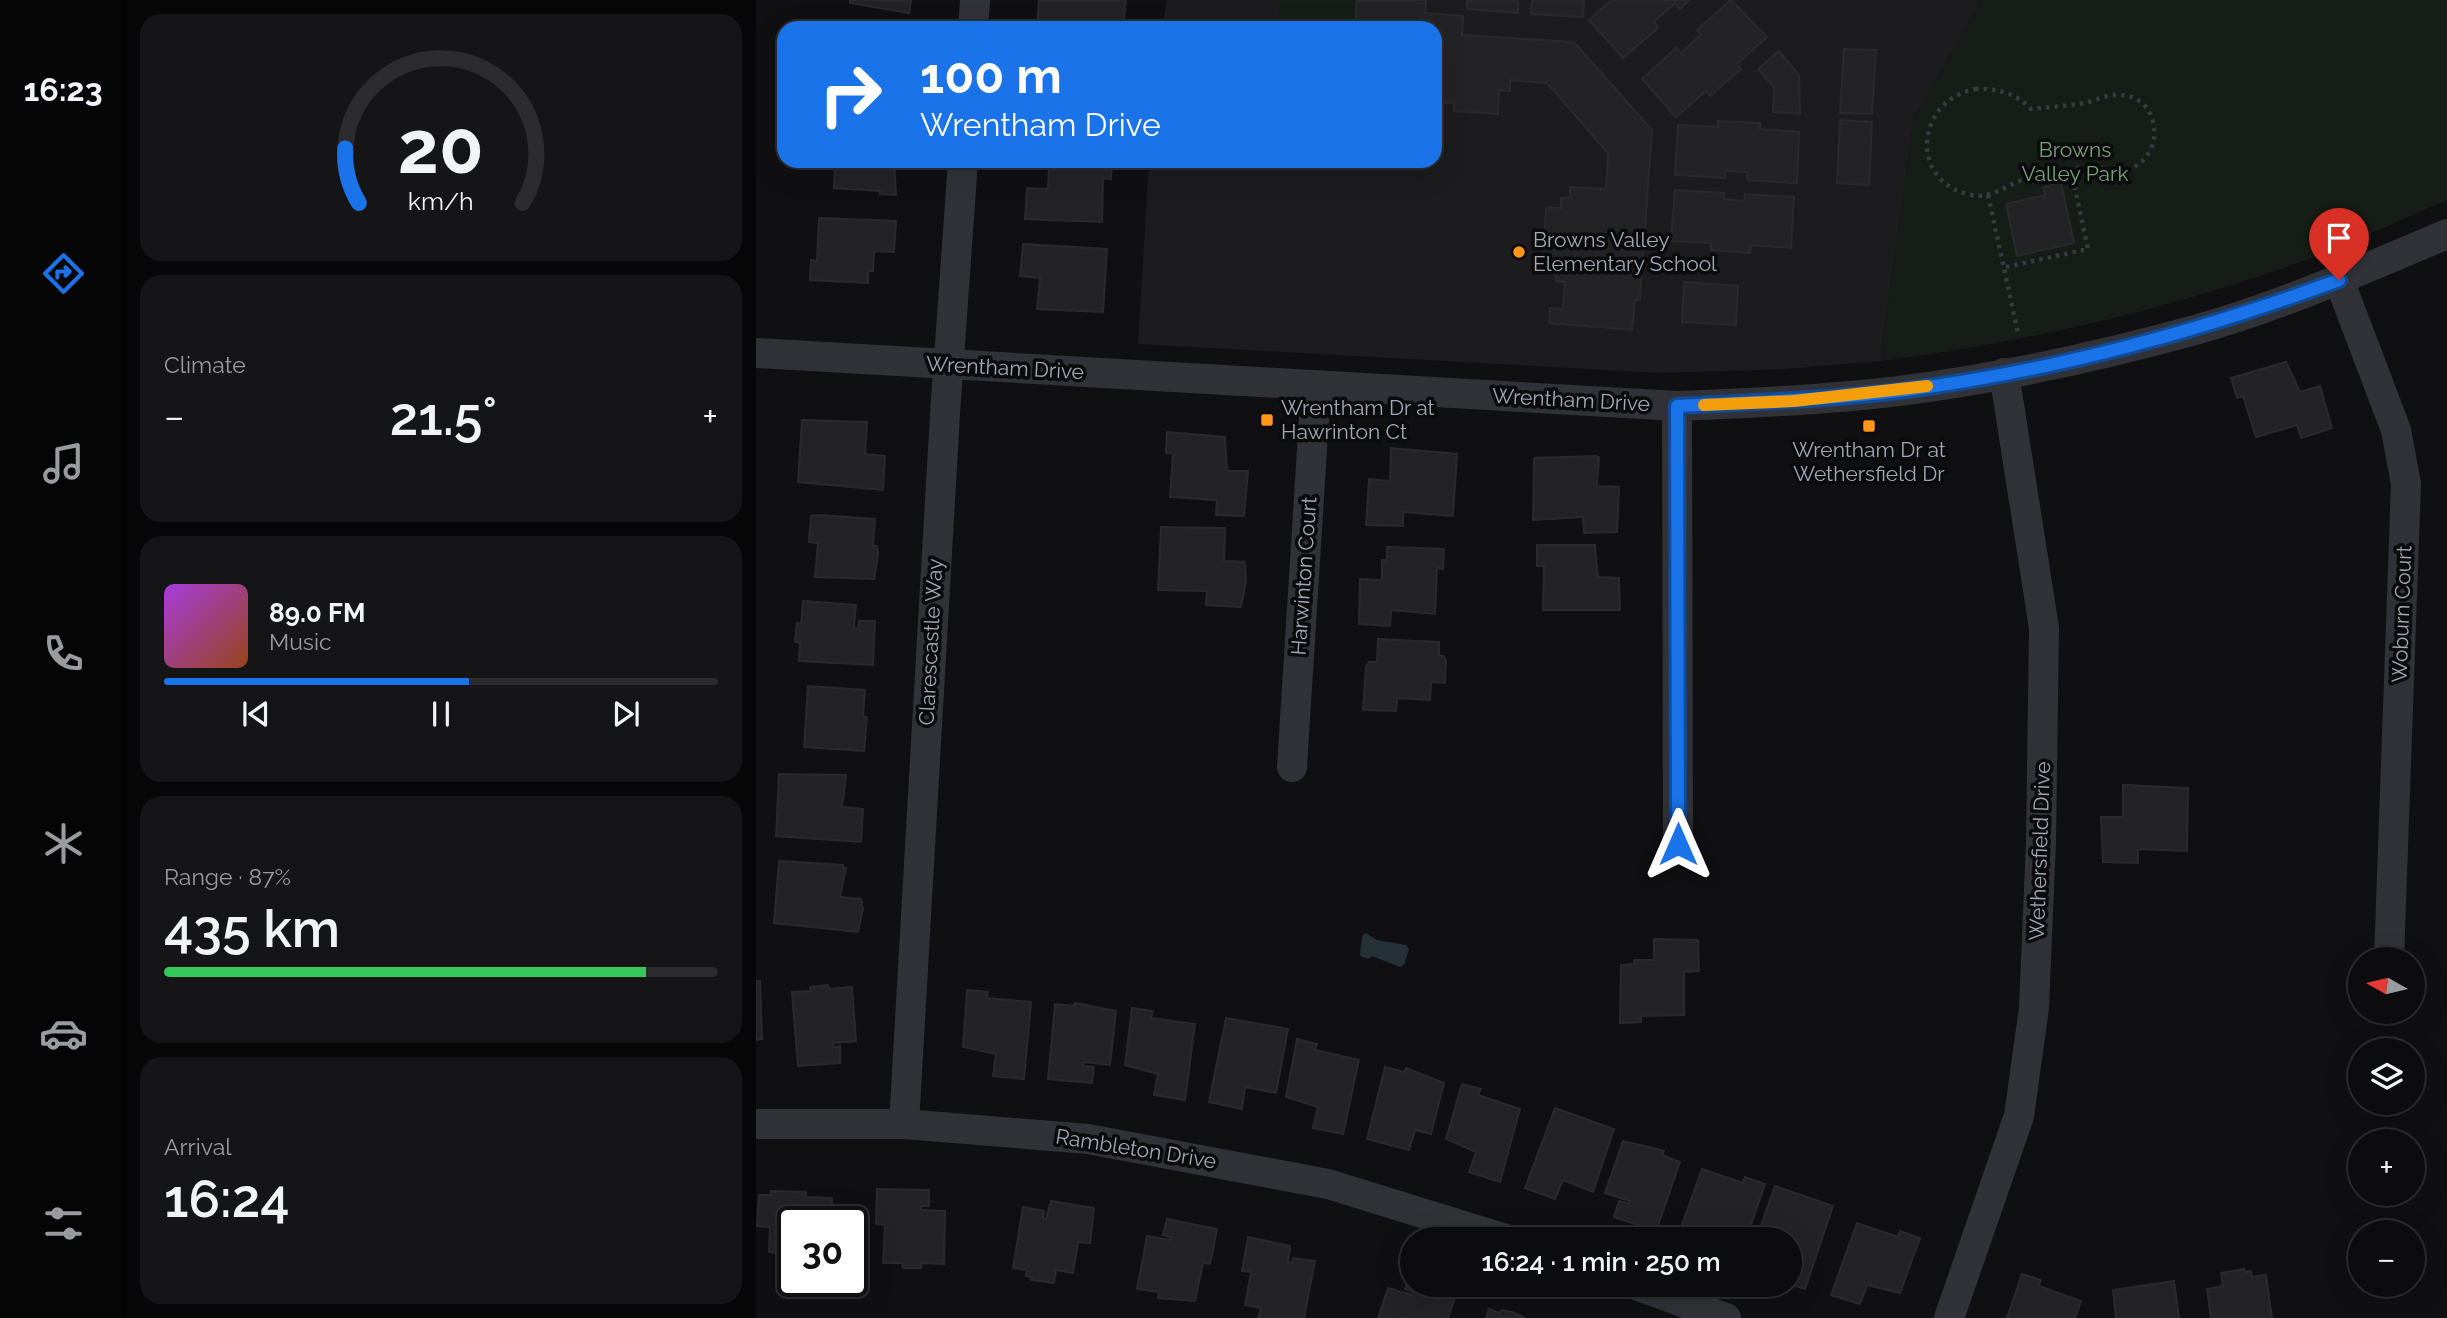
<!DOCTYPE html>
<meta charset="utf-8">
<style>
:root{--surface:#0c0c0e;--page:#151517;--text:#f1f3f6;--muted:#9a9b9e;--line:#2c2c2e;--accent:#1a73e8}
body{margin:0;font-family:Raleway,sans-serif;background:var(--page);color:var(--text);height:100vh;display:flex;flex-direction:column;font-size:26px;white-space:nowrap}
*{box-sizing:border-box;margin:0}
p{font-size:23px;color:var(--muted)}
.icon{flex:none;width:38px;height:38px;fill:none;stroke:currentColor;stroke-width:2;stroke-linecap:round;stroke-linejoin:round}
.map{position:relative;flex:1;overflow:hidden}
.panel{display:flex;flex-direction:column;gap:14px;padding:14px;background:#070708;width:630px}
.panel>*{flex:none}
.banner{position:absolute;left:21px;top:21px;width:665px;height:147px;border-radius:21px;box-shadow:0 7px 28px #0002,0 0 0 2px var(--line);background:#1a73e8;color:#fff;overflow:hidden}
.needle{width:46px;rotate:278deg}
.tools{position:absolute;left:1592px;top:947px;display:grid;gap:14px}
.tools a{display:grid;place-items:center;width:77px;height:77px;border-radius:50%;background:var(--surface);box-shadow:0 7px 28px #0002,0 0 0 2px var(--line);font-size:35px}
.speed{position:absolute;left:21px;top:1206px;display:flex;gap:14px;font-size:35px;font-weight:700;text-align:center}
.speed>*{display:grid;place-content:center;width:91px;height:91px;border-radius:50%;background:var(--surface);box-shadow:0 7px 28px #0002,0 0 0 2px var(--line);line-height:1}
.speed .limit{border:4px solid #111;border-radius:10px;background:#fff;color:#111}
.pin{position:absolute;display:grid;place-items:center;width:60px;height:60px;color:#fff;margin:-72px -30px;border-radius:50% 50% 50% 0;rotate:-45deg;box-shadow:0 0 7px #0007}
.pin .icon{rotate:45deg}
.me{position:absolute;width:77px;margin:-38px;rotate:0deg;stroke-linejoin:round;filter:drop-shadow(0 0 5px #0008)}
.turn{display:flex;align-items:center;gap:24px;height:147px;padding:0 28px;font-size:32px}
.turn .icon{width:91px;height:91px;stroke-width:2.5}
.turn b{display:block;font-size:49px;line-height:60px}
.big{font-size:52px;font-weight:600;line-height:1.1}
.panel .tile{flex:1;display:flex;flex-direction:column;justify-content:center;gap:10px;min-width:0;padding:0 24px;border-radius:21px;background:var(--page)}
.panel .dial{align-items:center;gap:0}
.dial svg{height:182px;overflow:visible;fill:none;stroke:var(--line);stroke-width:7;stroke-linecap:round;text-anchor:middle}
.dial text{fill:var(--text);stroke:none}
.song{display:flex;align-items:center;gap:21px}
.cover{width:84px;height:84px;border-radius:10px;background:linear-gradient(135deg,hsl(280 70% 55%),hsl(20 70% 35%))}
.played{height:7px;border-radius:4px;background:linear-gradient(90deg,var(--accent) 55%,var(--line) 55%)}
.keys{display:flex;justify-content:space-around;direction:ltr}
.heat{display:flex;justify-content:space-between;align-items:center;font-size:38px;direction:ltr}
.charge{height:10px;border-radius:5px;background:linear-gradient(90deg,#34c759 87%,var(--line) 0)}
.trip{position:absolute;left:644px;top:1227px;width:402px;height:70px;border-radius:35px;background:var(--surface);box-shadow:0 7px 28px #0002,0 0 0 2px var(--line);font-weight:600;line-height:70px;text-align:center}
main{display:flex;flex:1;min-height:0}
.tab-bar{display:flex;flex-direction:column;width:126px;justify-content:space-around;align-items:center;background:#050506;color:var(--muted)}
.tab-bar .icon{width:49px;height:49px}
.tab-bar .on{color:var(--accent)}
.tab-bar b{font-size:32px;color:var(--text)}
.map>svg:first-child{display:block}
</style>
<main>
<nav class="tab-bar">
<b>16:23</b>
<svg class="icon on" aria-label="directions" viewBox="0 0 24 24"><path d="M12 3l9 9-9 9-9-9zM9 14v-3h6M13 9l2 2-2 2"/></svg>
<svg class="icon" aria-label="music" viewBox="0 0 24 24"><path d="M9 18V5l10-2v13"/><circle cx="6" cy="18" r="3"/><circle cx="16" cy="16" r="3"/></svg>
<svg class="icon" aria-label="phone" viewBox="0 0 24 24"><path d="M5 4h4l2 5-3 2q2 4 5 5l2-3 5 2v4C11 20 4 13 5 4z"/></svg>
<svg class="icon" aria-label="climate" viewBox="0 0 24 24"><path d="M12 3v18M4 7l16 10M4 17L20 7"/></svg>
<svg class="icon" aria-label="car" viewBox="0 0 24 24"><path d="M5 17H2v-5l4-1 3-4h7l3 4 3 1v5h-3M9 17h6M6 11h13"/><circle cx="7" cy="17" r="2"/><circle cx="17" cy="17" r="2"/></svg>
<svg class="icon" aria-label="filters" viewBox="0 0 24 24"><path d="M4 7h16M4 17h16"/><circle cx="9" cy="7" r="2"/><circle cx="15" cy="17" r="2"/></svg>
</nav>
<section class="panel">
<div class="tile dial"><svg viewBox="0 0 100 80">
<path d="M14 69A42 42 0 1 1 86 69"/>
<path d="M14 69A42 42 0 0 1 8 45" stroke="#1a73e8"/>
<text x="50" y="56" font-size="32" font-weight="700">20</text>
<text x="50" y="72" font-size="11">km/h</text>
</svg></div>
<div class="tile"><p>Climate</p>
<div class="heat"><a>−</a><b class="big">21.5°</b><a>+</a></div>
</div>
<div class="tile">
<div class="song"><i class="cover"></i><div><b>89.0 FM</b><p>Music</p></div></div>
<div class="played"></div>
<div class="keys"><svg class="icon" aria-label="previous" viewBox="0 0 24 24"><path d="M18 5L8 12l10 7zM5 5v14"/></svg><svg class="icon" aria-label="pause" viewBox="0 0 24 24"><path d="M8 5v14M16 5v14"/></svg><svg class="icon" aria-label="next" viewBox="0 0 24 24"><path d="M6 5l10 7-10 7zM19 5v14"/></svg></div>
</div>
<div class="tile"><p>Range · 87%</p><b class="big">435 km</b><div class="charge"></div></div>
<div class="tile"><p>Arrival</p><b class="big">16:24</b></div>
</section>
<div class="map">
<svg width="1691" height="1318" viewBox="0 0 1691 1318">
<rect width="100%" height="100%" fill="#101012"/>
<!-- built -->
<path fill="#1c1c1f" d="M411 0H1226L1158 118 1126 344V361L1029 369 903 373 382 344 393 161H679V28H406Z"/>
<!-- green -->
<path fill="#161d16" d="M520 0H601L599 28H526Z
M1226 0H1691V200C1641 221 1591 246 1539 264 1406 311 1266 343 1126 361V344L1158 118Z"/>
<!-- water -->
<path fill="#253136" d="M610 933 621 940 650 945 653 949 648 965 644 967 616 956 612 959 604 956 606 936Z"/>
<!-- building -->
<path fill="#232326" stroke="#2a2a2e" stroke-width="2" d="M94 0H155L153 13 94 3Z
M283 0H370L367 28H281Z
M601 0H670L669 13 707 16 706 35 818 42 896 130 884 300H879L876 330 793 323 794 308 807 309 809 282 800 281V271L786 270 790 208H805V198H814V187L850 189 852 153 791 83 754 80V91L743 90 742 114 698 111V103L679 102V28H599Z
M711 0H762V13L711 9Z
M776 0H828L827 17 775 14Z
M855 0H933L924 9 919 3 898 22 902 28 867 58 833 20Z
M975 0 1011 37 981 64 985 69 954 96 950 91 920 117 886 79 920 48 925 53 945 35 941 30Z
M1088 49 1120 50 1116 114 1084 113Z
M1023 51 1043 75 1044 114 1017 112 1018 87 1002 69Z
M1084 120 1116 122 1113 185 1081 183Z
M962 121 1004 123V129L1043 132 1041 183 991 180V172L969 171V178L919 175 922 125 962 127Z
M79 161H138L140 195 124 194V191L78 188Z
M298 161H356L355 179 347 178 346 222 269 219 271 188 292 189 293 169H297Z
M1305 183 1318 243 1261 256 1250 204 1289 195 1287 187Z
M919 190 969 193 968 199 988 201 989 194 1038 197 1035 248 995 245 994 253 955 250V243L915 241Z
M63 218 140 221 138 252 118 251 117 271H112V283L54 280 55 260 61 261Z
M267 244 351 249 347 312 281 309 284 278 264 276Z
M928 282 982 286 980 325 926 322Z
M1530 362 1544 392 1564 386 1576 428 1545 438 1541 425 1500 437 1487 396 1481 398 1475 378Z
M46 420 111 422 109 454 129 456 127 490 42 482Z
M411 432 469 437 471 471H492L488 516 460 515 461 500 414 497 417 453H410Z
M635 448 701 454 697 516 647 512V526L610 525 613 479 634 481Z
M840 456 843 457 841 486 863 487 861 532 828 533 827 517 777 520 778 458Z
M63 515 119 519 117 546H121L122 555 118 579 59 577 62 543 53 542 55 516Z
M405 527 469 528 468 561 489 562 490 582 485 607 450 605 451 591 402 590Z
M781 545H839L842 577 863 578 864 610H787L788 566H781Z
M631 547 688 549 687 569 681 568 679 614 635 610 634 626 603 624 604 579 626 580V560H631Z
M47 601 100 605 98 628 102 629 103 621H119L117 665 43 661 44 642H39L41 623 45 624Z
M622 639 683 642V655L688 656 690 661 689 683 675 682 674 700 641 698 640 711 607 710 610 666 613 662H621Z
M52 686 109 690 107 716 111 717 108 751 48 747Z
M23 774 90 775 86 807 107 809 105 842 20 836Z
M1367 785 1432 788 1431 851 1382 849V863L1347 862 1345 817H1367Z
M23 861 87 865V869L90 868 84 897 105 899 107 909 102 932 18 923Z
M898 939 942 940 943 971 928 972V1015L885 1016V1022L864 1023 865 965 879 964 878 960H898Z
M0 981H4L6 1039 0 1040Z
M72 985 73 989 96 987 100 1041 77 1043 78 1048 84 1046V1063L42 1066 36 992 55 991 54 987Z
M211 990 232 992 231 998 275 1002 268 1079 237 1076 240 1054 207 1047Z
M319 1003 360 1011 354 1065 328 1062 327 1066 338 1067 336 1083 292 1079 299 1004 318 1006Z
M376 1008 397 1011 395 1018 439 1024 429 1100 398 1095 402 1074 369 1065Z
M470 1018 532 1029 520 1093 489 1087 486 1109 453 1102Z
M541 1039 561 1044 559 1050 603 1060 587 1134 557 1128 562 1107 530 1097Z
M629 1067 648 1072 650 1068 688 1083 675 1134 659 1130 653 1150 611 1139Z
M706 1084 725 1089 722 1095 764 1109 744 1182 713 1172 720 1152 690 1139Z
M799 1108 858 1129 837 1192 807 1180 799 1199 769 1188Z
M867 1141 908 1151 906 1155 924 1162 900 1231 858 1217 863 1201 873 1204 874 1201 849 1193Z
M946 1169 987 1183 989 1177 1009 1184 990 1239 956 1232 954 1239H921Z
M1019 1186 1077 1206 1049 1289 1034 1284V1239H1000Z
M121 1189 173 1190V1206H165V1210L189 1211 188 1264 165 1263V1268H147L146 1263H127L129 1225 120 1224Z
M15 1191 50 1192V1197L76 1198 75 1222H37V1254L13 1252 14 1227 1 1226 3 1195H15Z
M295 1201 338 1208 334 1243 322 1242 317 1273 300 1270 298 1283 275 1280 276 1277 270 1276 271 1270 257 1268 267 1207 288 1211 287 1218 290 1219Z
M411 1219 461 1229 454 1264 447 1263 439 1301 402 1298 403 1292 381 1289 391 1236 414 1240 415 1237 407 1235Z
M1101 1223 1142 1237 1144 1231 1164 1238 1144 1293 1111 1285 1104 1304 1075 1295Z
M492 1237 534 1246 532 1262 536 1263 537 1258 559 1261 548 1318H502L505 1308 489 1305 495 1272 486 1271Z
M1488 1269 1489 1272 1495 1271 1496 1277 1510 1275 1516 1318H1455L1451 1289 1467 1286 1465 1273Z
M655 1274 656 1284H688L702 1289 692 1318H622L632 1288 656 1295 657 1292 649 1289Z
M1266 1274 1285 1280 1283 1286 1325 1301 1319 1318H1251Z
M1418 1281 1423 1318H1360L1357 1290Z
M733 1309 744 1313 746 1310 756 1312 769 1318H730Z"/>
<g fill="none" stroke-linecap="round" stroke-linejoin="round">
<!-- path -->
<path stroke="#373a3e" stroke-width="4.5" stroke-dasharray="3.5 5" stroke-linecap="butt" d="M1219 89C1241 88 1260 93 1275 109 1293 107 1311 106 1328 103 1339 101 1349 95 1359 95 1386 93 1401 114 1398 139 1396 151 1387 163 1376 168 1362 174 1348 166 1334 167 1315 167 1289 173 1271 178 1252 184 1236 199 1216 195 1152 183 1159 101 1219 89Z
M1232 195 1262 333
M1250 267 1332 249 1315 170"/>
<!-- minor -->
<path stroke="#313237" stroke-width="30" d="M217 28 219 0
M1583 280 1640 430 1650 484 1633 959
M0 353 921 406C995 403 1069 400 1143 391 1240 379 1344 356 1439 330 1525 306 1608 269 1691 234
M921 406 922 843
M536 767 560 386
M0 1124H148L332 1139 572 1184 750 1239
M148 1124 189 414 207 161
M877 1284 970 1318
M1193 1318 1263 1116 1278 1008 1285 841 1288 628 1248 373"/>
</g>
<g fill="none" stroke-linecap="round" stroke-linejoin="round">
<defs>
<path id="route" d="M922 844 921 406C995 402 1069 400 1143 391 1293 372 1442 332 1583 280"/>
</defs>
<!-- route casing -->
<use href="#route" stroke="#114b97" stroke-width="18"/>
<!-- route -->
<use href="#route" stroke="#1a73e8" stroke-width="12"/>
<!-- slow -->
<path stroke="#f59e0b" stroke-width="12" d="M948 405 1038 401 1171 386"/>
</g>
<!-- markers -->
<g fill="#ff951b" stroke="#0b0b0d" stroke-width="2.5">
<circle cx="763" cy="252" r="7"/>
<rect x="504" y="413" width="14" height="14" rx="3.5"/>
<rect x="1106" y="419" width="14" height="14" rx="3.5"/>
</g>
<g text-anchor="middle" stroke-width="7" stroke-linejoin="round" paint-order="stroke">
<!-- park labels -->
<g font-size="21" fill="#77a174" stroke="#0b0b0d">
<text x="1319" y="157">Browns<tspan x="1319" dy="24">Valley Park</tspan></text>
</g>
<!-- poi labels -->
<g font-size="21" fill="#a0a8b4" stroke="#0b0b0d" text-anchor="start">
<text x="777" y="247">Browns Valley<tspan x="777" dy="24">Elementary School</tspan></text>
<text x="525" y="415">Wrentham Dr at<tspan x="525" dy="24">Hawrinton Ct</tspan></text>
<text x="1113" y="457" text-anchor="middle">Wrentham Dr at<tspan x="1113" dy="24">Wethersfield Dr</tspan></text>
</g>
<!-- street labels -->
<g font-size="21" fill="#a0a8b4" stroke="#0b0b0d">
<text transform="translate(249 368) rotate(3)" y="7">Wrentham Drive</text>
<text transform="translate(815 400) rotate(3)" y="7">Wrentham Drive</text>
<text transform="translate(548 576) rotate(-86)" y="7">Harwinton Court</text>
<text transform="translate(1646 614) rotate(-88)" y="7">Woburn Court</text>
<text transform="translate(175 642) rotate(-87)" y="7">Clarescastle Way</text>
<text transform="translate(1284 851) rotate(-88)" y="7">Wethersfield Drive</text>
<text transform="translate(380 1149) rotate(9)" y="7">Rambleton Drive</text>
</g>
</g>
</svg>
<div class="tools">
<a><svg class="needle" viewBox="-14 -14 28 28"><path d="M0-13l5 13h-10z" fill="#e53935"/><path d="M0 13l5-13h-10z" fill="#9a9b9e"/></svg></a>
<a><svg class="icon" aria-label="layers" viewBox="0 0 24 24"><path d="M12 4l9 5-9 5-9-5zM3 14l9 5 9-5"/></svg></a>
<a>+</a>
<a>−</a>
</div>
<div class="speed"><div class="limit">30</div></div>
<div class="pin" style="left:1583px;top:280px;background:#d93025"><svg class="icon" aria-label="arrive" viewBox="0 0 24 24"><path d="M6 21V4h12l-3 4 3 4H6"/></svg></div>
<svg class="me" style="left:922px;top:844px" viewBox="-20 -20 40 40"><path d="M0-17L14 15 0 8-14 15z" fill="#1a73e8" stroke="#fff" stroke-width="4"/></svg>
<div class="trip">16:24 · 1 min · 250 m</div>
<div class="banner">
<div class="turn"><svg class="icon" aria-label="right" viewBox="0 0 24 24"><path d="M7 20v-9h11M14 6l5 5-5 5"/></svg><div><b>100 m</b>Wrentham Drive</div></div>
</div>
</div>
</main>
